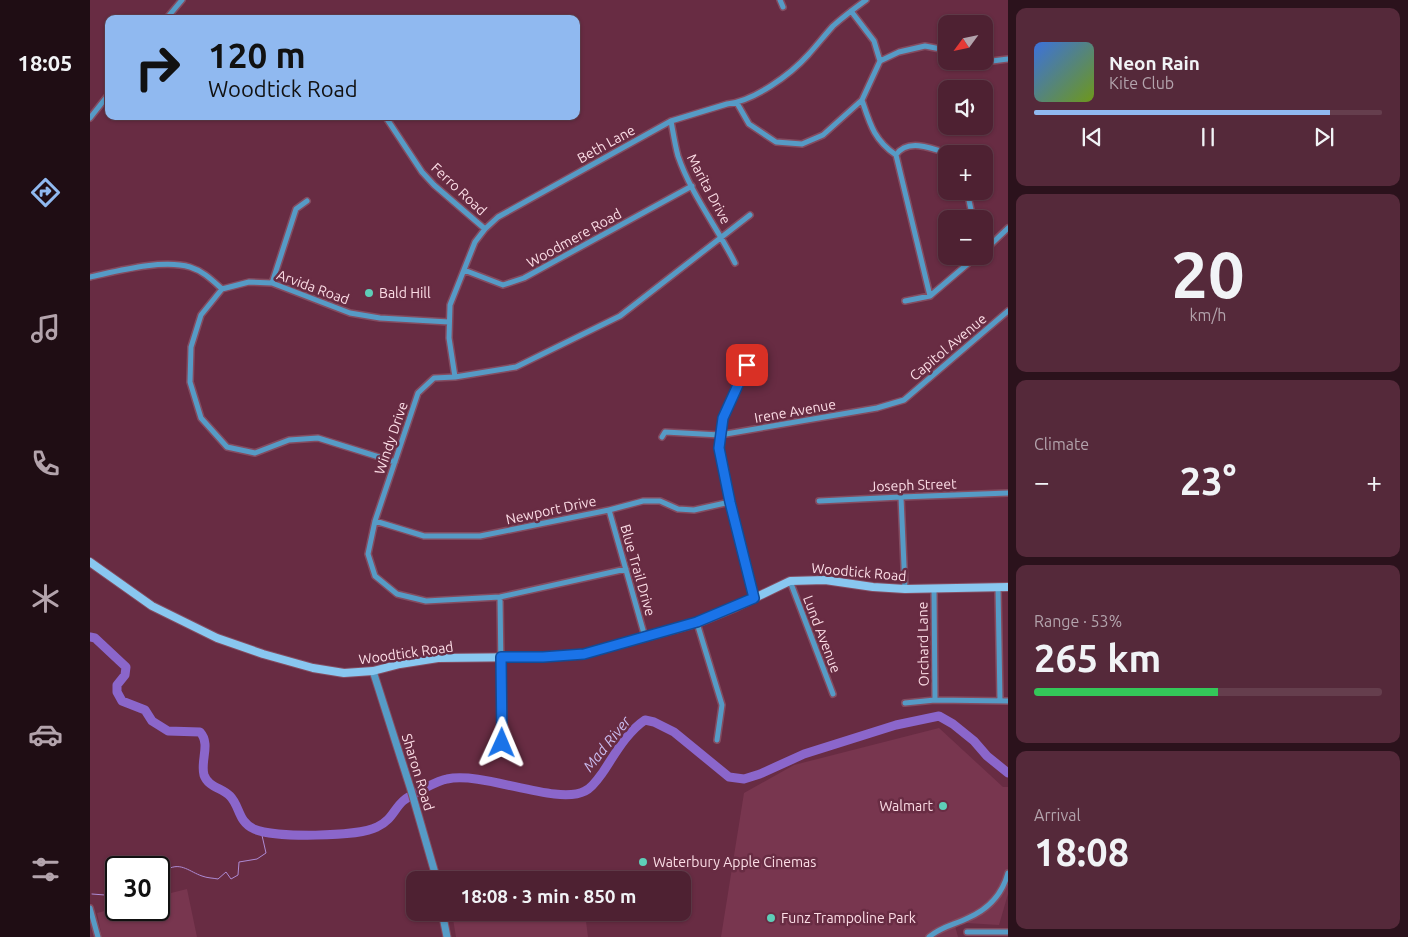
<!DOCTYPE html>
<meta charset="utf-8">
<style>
:root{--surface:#4e2132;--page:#55293a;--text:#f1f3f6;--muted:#b3a3ac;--line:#653e4d;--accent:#90b9f0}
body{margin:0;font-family:Ubuntu,sans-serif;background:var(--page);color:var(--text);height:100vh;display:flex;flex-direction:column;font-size:19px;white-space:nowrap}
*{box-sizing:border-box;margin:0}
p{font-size:16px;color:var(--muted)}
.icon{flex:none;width:28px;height:28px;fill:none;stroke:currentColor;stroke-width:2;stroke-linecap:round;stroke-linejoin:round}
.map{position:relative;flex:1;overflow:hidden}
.sheet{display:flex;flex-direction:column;gap:8px;padding:8px;background:#2b121c;width:400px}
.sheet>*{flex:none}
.hud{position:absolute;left:15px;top:15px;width:475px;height:105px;border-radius:10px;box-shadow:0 1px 4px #0004,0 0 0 1px var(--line);background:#90b9f0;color:#111;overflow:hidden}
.needle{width:32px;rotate:237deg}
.controls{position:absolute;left:848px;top:15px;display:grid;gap:10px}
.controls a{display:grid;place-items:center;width:55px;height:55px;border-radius:10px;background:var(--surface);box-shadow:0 1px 4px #0004,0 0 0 1px var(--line);font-size:25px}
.speed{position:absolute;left:15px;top:856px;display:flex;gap:10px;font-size:25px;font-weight:700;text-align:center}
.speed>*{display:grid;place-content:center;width:65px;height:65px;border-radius:50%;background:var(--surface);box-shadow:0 1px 4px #0004,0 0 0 1px var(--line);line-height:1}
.speed .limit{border:2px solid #111;border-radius:8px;background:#fff;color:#111}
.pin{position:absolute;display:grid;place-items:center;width:42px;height:42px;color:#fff;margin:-21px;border-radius:10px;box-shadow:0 2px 8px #0006}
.me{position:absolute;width:55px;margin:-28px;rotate:1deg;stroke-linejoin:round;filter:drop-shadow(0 0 4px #0008)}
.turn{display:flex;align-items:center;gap:18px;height:105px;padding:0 20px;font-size:22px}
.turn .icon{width:65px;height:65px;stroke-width:2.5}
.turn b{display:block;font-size:35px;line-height:42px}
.big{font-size:38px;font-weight:600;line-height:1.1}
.sheet .card{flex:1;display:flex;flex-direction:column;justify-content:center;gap:8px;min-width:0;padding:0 18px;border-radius:10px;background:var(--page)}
.sheet .dial{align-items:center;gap:0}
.dial b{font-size:65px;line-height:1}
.song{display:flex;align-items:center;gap:15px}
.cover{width:60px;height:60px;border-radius:8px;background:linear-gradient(135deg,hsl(220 70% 55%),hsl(80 70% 35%))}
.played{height:5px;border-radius:2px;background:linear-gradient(90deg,var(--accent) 85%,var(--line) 85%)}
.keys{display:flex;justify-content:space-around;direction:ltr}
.heat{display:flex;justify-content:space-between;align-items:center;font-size:28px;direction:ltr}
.charge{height:8px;border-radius:4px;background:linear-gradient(90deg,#34c759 53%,var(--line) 0)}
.trip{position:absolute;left:316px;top:871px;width:285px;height:50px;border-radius:10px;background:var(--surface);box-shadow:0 1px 4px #0004,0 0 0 1px var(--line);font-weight:600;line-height:50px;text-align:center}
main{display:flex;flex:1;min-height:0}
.tabs{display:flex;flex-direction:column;width:90px;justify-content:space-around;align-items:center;background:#1f0d14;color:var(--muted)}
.tabs .icon{width:35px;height:35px}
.tabs .active{color:var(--accent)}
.tabs b{font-size:22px;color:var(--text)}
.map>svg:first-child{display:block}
</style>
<main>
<nav class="tabs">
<b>18:05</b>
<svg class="icon active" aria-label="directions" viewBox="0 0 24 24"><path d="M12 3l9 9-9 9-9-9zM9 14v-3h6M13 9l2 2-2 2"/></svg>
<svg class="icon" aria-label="music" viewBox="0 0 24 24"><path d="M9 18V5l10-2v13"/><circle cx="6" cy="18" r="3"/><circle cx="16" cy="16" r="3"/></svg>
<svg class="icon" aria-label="phone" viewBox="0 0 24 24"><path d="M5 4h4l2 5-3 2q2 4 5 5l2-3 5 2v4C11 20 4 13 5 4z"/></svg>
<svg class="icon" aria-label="climate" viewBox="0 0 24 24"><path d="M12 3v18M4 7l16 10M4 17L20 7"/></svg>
<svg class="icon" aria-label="car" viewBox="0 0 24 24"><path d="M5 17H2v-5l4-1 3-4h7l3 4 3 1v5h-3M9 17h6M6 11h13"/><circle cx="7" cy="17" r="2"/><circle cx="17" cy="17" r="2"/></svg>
<svg class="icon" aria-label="filters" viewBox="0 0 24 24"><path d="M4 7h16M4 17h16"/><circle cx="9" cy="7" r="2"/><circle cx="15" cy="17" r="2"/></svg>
</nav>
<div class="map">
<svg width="918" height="937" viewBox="0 0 918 937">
<rect width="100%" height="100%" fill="#682c43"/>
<!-- built -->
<path fill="#78364f" d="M849 728 913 787H918V894L909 925 877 923 865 926 868 937H631L654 793 704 765Z
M97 889 107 937H12L7 913 26 908V910H69V896Z
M362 913H495L498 937H366Z"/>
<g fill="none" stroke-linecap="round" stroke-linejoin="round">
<!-- stream -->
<path stroke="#ad8ad3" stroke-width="1" d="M64 868 72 865 78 869C91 862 100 872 112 876 117 878 123 878 128 879L136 872 141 879 148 875 149 862 167 859 176 853 171 831
M2 894 15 895 26 892"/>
<!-- river -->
<path stroke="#8b66cb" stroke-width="9" d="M0 637 5 638 36 667 35 675 27 685V692L32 701 55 710 62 721 78 731 110 732C121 744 110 761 114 775 118 787 132 788 140 796 150 806 148 822 164 829 183 838 268 837 287 827 302 820 304 809 313 801 320 795 349 780 357 779 394 771 467 806 495 791 502 788 508 779 513 772 525 754 537 732 555 720L564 722 584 732 639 777 654 779 670 774 714 754 806 725 849 716 863 724 884 741 897 756 918 773"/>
<defs>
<path id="minor" d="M690 0 693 7
M761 11 784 41 790 61
M76 19 92 0
M894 59 902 61 918 59
M772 100C780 124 784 140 806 155L840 296
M647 103 659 124 686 142 712 144 733 135 772 100 790 61 809 52 835 46 856 50
M295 116 332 172 344 185 395 229
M0 118 19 94
M581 121C583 132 585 145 588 156 601 194 627 227 645 263
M806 155C817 138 842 148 859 154
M877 191 883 219
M894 251 918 228
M374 270 413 285 434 278 602 186
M0 277C28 271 72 259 100 267 113 271 122 280 132 289
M182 283 206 209 217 201
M815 301 840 296 887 256
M657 365 633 418 629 447 640 502 664 598
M365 377 359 338 360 305 385 242 395 229 408 217 581 121 637 104C664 101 700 75 718 55 727 45 734 36 743 26 753 17 765 8 776 0
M572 437 575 432 630 435 787 408 814 400 918 311
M305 462 228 438 199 440 165 453 137 447 111 418 100 382 101 347 111 315 132 289 159 282 182 283 260 313 290 318 359 322
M811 497 815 589
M729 501 811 497 918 493
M519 510 555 637
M285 521 334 536H390L519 510 553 501H570L588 509 604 510 640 502
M536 569 410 597 336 601 307 594 285 576 278 554 285 521 328 393 344 378 365 377 426 367 530 316 660 215
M700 581 743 694
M908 588 910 701
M844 589 845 700
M410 597 412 743
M607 623 632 705 627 740
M815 703 845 700 918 701
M0 908 8 937
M877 932H918
M839 937C852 926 864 925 878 918 899 909 912 895 918 873"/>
<path id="tertiary" d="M283 671 321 790 347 880
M352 912 357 937"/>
<path id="secondary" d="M0 562 62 606 127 638 173 654 223 668 254 673 283 671 310 664 348 658 453 657 494 654 607 623 646 607 700 581 735 580 783 587 815 589 918 587"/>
</defs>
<!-- minor casing -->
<use href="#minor" stroke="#834c60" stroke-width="8"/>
<!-- tertiary casing -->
<use href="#tertiary" stroke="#834c60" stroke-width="9"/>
<!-- secondary casing -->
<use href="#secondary" stroke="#834c60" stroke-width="10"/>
<!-- minor -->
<use href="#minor" stroke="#569bc6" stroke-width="5"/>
<!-- tertiary -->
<use href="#tertiary" stroke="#569bc6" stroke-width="7"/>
<!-- secondary -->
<use href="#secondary" stroke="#89c7f0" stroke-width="8"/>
</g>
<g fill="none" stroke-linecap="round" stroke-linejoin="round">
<defs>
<path id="route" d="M412 743 411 657H453L494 654 607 622 664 598 640 502 629 448 633 418 657 365"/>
</defs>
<!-- route casing -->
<use href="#route" stroke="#114b97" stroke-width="12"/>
<!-- route -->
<use href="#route" stroke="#1a73e8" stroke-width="9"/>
</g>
<!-- markers -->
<g fill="#5eceb8" stroke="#682c43" stroke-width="2">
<circle cx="279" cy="293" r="5"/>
<circle cx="853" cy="806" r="5"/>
<circle cx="553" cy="862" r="5"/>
<circle cx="681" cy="918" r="5"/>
</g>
<g text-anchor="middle" stroke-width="5" stroke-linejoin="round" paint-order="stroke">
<!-- street labels -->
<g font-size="14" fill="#fcdde6" stroke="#682c43">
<text transform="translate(516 144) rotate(-29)" y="5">Beth Lane</text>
<text transform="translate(369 189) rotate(43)" y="5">Ferro Road</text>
<text transform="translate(619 189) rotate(62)" y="5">Marita Drive</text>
<text transform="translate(484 238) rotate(-29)" y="5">Woodmere Road</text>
<text transform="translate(223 287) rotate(20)" y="5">Arvida Road</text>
<text transform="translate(858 347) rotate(-40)" y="5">Capitol Avenue</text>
<text transform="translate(705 411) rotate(-10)" y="5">Irene Avenue</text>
<text transform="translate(301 438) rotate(-71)" y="5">Windy Drive</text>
<text transform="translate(823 485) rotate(-2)" y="5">Joseph Street</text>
<text transform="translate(461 510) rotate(-12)" y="5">Newport Drive</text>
<text transform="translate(548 570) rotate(74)" y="5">Blue Trail Drive</text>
<text transform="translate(769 572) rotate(5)" y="5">Woodtick Road</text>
<text transform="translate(732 634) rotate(69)" y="5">Lund Avenue</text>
<text transform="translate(833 644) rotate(-91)" y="5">Orchard Lane</text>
<text transform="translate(316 653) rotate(-8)" y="5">Woodtick Road</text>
<text transform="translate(328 772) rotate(73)" y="5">Sharon Road</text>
</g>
<!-- poi labels -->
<g font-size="14" fill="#fcdde6" stroke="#682c43" text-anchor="start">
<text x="289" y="298">Bald Hill</text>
<text x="843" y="811" text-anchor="end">Walmart</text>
<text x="563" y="867">Waterbury Apple Cinemas</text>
<text x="691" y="923">Funz Trampoline Park</text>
</g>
<!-- water labels -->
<g font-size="15" font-style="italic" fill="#c9baed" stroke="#682c43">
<text transform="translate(517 744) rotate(-51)" y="5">Mad River</text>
</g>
</g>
</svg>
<div class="controls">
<a><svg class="needle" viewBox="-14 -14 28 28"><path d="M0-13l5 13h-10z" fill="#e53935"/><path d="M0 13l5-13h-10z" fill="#b3a3ac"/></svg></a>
<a><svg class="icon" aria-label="sound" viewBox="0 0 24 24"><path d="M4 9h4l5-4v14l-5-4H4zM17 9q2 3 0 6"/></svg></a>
<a>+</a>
<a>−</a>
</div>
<div class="speed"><div class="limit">30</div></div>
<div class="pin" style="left:657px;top:365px;background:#d93025"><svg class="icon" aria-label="arrive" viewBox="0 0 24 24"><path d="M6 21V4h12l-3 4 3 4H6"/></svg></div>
<svg class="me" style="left:412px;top:743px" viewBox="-20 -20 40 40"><path d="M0-17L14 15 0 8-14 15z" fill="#1a73e8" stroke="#fff" stroke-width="4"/></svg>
<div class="trip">18:08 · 3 min · 850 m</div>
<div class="hud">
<div class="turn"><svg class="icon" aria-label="right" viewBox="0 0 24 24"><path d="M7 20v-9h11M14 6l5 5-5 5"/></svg><div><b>120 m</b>Woodtick Road</div></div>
</div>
</div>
<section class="sheet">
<div class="card">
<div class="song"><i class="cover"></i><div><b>Neon Rain</b><p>Kite Club</p></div></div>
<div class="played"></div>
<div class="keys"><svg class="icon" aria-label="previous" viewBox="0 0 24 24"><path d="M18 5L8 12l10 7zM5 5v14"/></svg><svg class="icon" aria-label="pause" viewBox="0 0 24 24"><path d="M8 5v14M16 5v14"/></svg><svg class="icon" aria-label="next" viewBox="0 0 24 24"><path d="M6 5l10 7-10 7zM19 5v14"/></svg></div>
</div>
<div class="card dial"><b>20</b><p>km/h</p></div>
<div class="card"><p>Climate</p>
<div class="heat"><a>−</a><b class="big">23°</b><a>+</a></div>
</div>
<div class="card"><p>Range · 53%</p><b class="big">265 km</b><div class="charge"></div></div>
<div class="card"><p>Arrival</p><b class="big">18:08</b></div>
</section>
</main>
